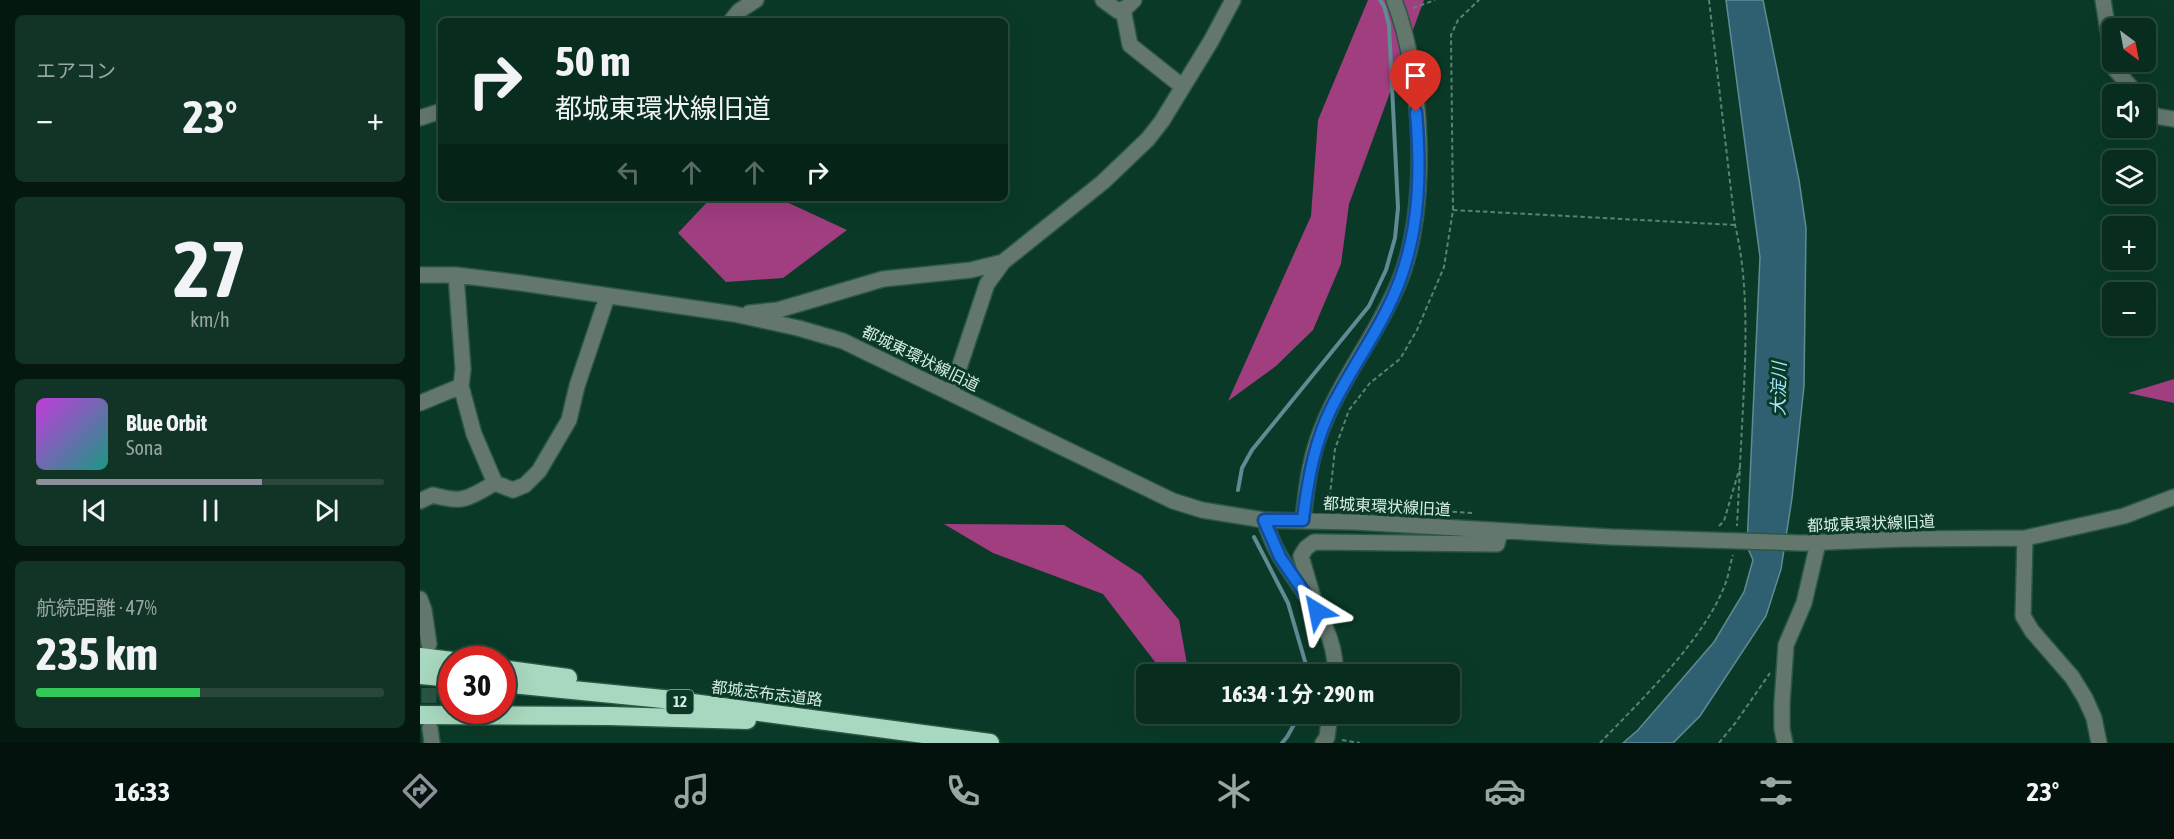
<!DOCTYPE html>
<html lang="ja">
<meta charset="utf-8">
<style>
:root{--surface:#082c1d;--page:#113426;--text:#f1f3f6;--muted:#98a7a4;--line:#29483b;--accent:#8c9099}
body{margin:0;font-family:"Asap Condensed","Noto Sans JP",sans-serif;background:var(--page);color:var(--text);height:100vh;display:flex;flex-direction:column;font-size:22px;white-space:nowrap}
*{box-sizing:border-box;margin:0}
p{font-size:20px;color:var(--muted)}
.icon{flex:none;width:33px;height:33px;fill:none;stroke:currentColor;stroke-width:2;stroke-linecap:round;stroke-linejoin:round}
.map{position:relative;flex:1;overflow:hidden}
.details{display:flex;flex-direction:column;gap:15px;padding:15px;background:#041810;width:420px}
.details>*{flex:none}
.guide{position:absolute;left:18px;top:18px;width:570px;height:183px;border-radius:9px;box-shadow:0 6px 24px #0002,0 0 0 2px var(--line);background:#082c1d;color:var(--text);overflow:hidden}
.needle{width:39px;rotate:148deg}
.buttons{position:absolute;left:1682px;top:18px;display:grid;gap:12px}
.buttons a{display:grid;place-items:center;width:54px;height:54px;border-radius:9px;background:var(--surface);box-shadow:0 6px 24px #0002,0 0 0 2px var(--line);font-size:30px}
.speed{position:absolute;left:18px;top:646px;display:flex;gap:12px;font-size:30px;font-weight:700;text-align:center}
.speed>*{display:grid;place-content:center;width:78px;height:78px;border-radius:50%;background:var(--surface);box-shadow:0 6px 24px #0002,0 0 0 2px var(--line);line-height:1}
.speed .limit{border:9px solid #d22;background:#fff;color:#111}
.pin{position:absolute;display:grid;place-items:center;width:51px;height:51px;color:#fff;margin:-62px -26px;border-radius:50% 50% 50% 0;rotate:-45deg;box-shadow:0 0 6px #0007}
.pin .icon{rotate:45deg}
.me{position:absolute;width:66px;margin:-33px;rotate:325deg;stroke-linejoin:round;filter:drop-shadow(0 0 4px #0008)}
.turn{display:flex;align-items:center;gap:21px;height:126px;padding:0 18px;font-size:27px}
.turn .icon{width:78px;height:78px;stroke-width:2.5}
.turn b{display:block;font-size:42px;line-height:51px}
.lanes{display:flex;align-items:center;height:57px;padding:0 18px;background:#0003;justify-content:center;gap:30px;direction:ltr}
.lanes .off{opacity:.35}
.big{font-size:45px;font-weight:700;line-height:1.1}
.details .card{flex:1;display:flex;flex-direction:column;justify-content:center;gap:9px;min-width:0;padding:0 21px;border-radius:9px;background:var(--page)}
.details .dial{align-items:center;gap:0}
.dial b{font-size:78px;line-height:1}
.song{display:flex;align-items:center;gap:18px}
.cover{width:72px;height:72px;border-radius:9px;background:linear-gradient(135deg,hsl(290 70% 55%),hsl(170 70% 35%))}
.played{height:6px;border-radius:3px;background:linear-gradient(90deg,var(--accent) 65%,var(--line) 65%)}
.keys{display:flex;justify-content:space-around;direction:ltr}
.heat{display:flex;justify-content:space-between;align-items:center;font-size:33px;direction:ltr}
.charge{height:9px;border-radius:4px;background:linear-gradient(90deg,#34c759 47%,var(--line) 0)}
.trip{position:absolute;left:716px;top:664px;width:324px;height:60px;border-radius:9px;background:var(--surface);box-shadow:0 6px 24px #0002,0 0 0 2px var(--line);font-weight:700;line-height:60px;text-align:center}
.tab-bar{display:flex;height:96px;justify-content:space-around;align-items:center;background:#03120c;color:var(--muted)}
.tab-bar .icon{width:42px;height:42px}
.tab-bar .selected{color:var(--accent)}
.tab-bar b{font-size:27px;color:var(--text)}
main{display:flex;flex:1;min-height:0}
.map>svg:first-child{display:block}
</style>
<main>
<section class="details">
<div class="card"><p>エアコン</p>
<div class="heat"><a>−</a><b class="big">23°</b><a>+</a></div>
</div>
<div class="card dial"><b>27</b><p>km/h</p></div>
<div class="card">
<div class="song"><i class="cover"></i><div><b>Blue Orbit</b><p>Sona</p></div></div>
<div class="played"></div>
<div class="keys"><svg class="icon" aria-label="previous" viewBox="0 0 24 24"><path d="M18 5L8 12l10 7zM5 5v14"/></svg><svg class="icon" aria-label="pause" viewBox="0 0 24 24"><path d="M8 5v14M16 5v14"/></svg><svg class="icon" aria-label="next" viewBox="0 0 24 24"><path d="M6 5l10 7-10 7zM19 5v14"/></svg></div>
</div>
<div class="card"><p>航続距離 · 47%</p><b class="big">235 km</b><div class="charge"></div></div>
</section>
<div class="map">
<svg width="1754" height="743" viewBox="0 0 1754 743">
<rect width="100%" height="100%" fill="#0a3a27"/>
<!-- forest -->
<path fill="#a03e80" d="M948 0H1004L929 204 921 264 893 330 856 366 808 401 891 216 898 120Z
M291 198H358L427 230 363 278 306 282 258 233Z
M1754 379V403L1708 393Z
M524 524 644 525 721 575 759 620 769 675H745L683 594 573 553Z"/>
<!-- water -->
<path fill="#2e6071" stroke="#608b93" stroke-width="1.5" d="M1306 0H1343L1379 180 1386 228 1384 386 1372 498 1361 569 1346 616 1280 716 1253 743H1203L1218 730 1294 642 1324 592 1333 560 1327 546 1340 257Z"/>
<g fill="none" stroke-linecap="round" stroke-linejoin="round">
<!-- stream -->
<path stroke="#608b93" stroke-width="4" d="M818 490 822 468 832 450 949 306 966 270 975 238 978 208 969 25 964 6 960 0
M834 537 868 603 889 675
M862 743 867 737 880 714"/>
<!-- minor-tunnel -->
<path stroke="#295543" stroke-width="15" stroke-dasharray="15 8" stroke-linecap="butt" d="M9 665V725"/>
<defs>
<path id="minor" d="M683 0 698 11 707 7 714 0
M1683 0 1692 55
M703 9 710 45 763 87
M311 21 319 11 336 0
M1693 62 1694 68 1717 94
M1725 104 1735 116 1754 119
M0 118 21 111
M0 275H36L101 283 314 314 378 328 423 341 753 501 782 510 844 520 935 522 1191 537 1382 543 1482 539 1605 538 1704 516 1754 497
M329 313 358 310 463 279 551 270 583 262 683 182 728 139 742 121 791 41 813 0
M531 392 567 284 583 262
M0 403 41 386 43 369 36 275
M75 483 93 490 105 485 119 471 149 420 157 386 187 297
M0 501 13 495C45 504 48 498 75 483L54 434 41 386
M844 520C849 533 854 547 861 558 884 595 918 629 915 675
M883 520C886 493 889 465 898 439 917 383 957 336 979 282 1010 208 1003 74 974 0
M1605 538 1603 616 1612 631 1652 677 1665 698 1674 718 1679 743
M0 599 4 610 9 644
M897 611 881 556 886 548 894 542 1077 544 1080 532
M10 728 12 743
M903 743 907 737 910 714
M1365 743 1362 729V703L1366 645 1384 603 1398 543"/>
<path id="highway" d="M0 657 32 661
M82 669 148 678
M0 675 32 678
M82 683 243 699 570 743
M0 715 190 716 327 720"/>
</defs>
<!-- minor casing -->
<use href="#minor" stroke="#2b5745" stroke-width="18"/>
<!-- highway casing -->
<use href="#highway" stroke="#2b5745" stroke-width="21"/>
<!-- path -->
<path stroke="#5c8272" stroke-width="2" stroke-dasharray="4.5 3" stroke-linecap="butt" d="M1289 0 1315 225C1333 299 1323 390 1320 467
M993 8 1015 0
M1033 210 1315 225
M1052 513 932 505 917 500 910 495 915 449 929 410 950 383 980 359 997 330 1024 267 1033 210 1031 35 1038 20 1059 0
M1299 526 1304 521 1320 467 1317 526
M922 740 940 743
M1180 743C1221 700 1286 638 1306 582 1309 574 1310 564 1313 555
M1299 743 1316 722 1350 673"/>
<!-- minor -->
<use href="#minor" stroke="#64776d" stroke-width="15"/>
<!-- highway -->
<use href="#highway" stroke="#a8d8bf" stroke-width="18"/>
</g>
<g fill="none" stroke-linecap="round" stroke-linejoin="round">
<defs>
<path id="route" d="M897 611 860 557 844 520H883C888 478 895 438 915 401 936 361 964 323 980 280 1000 226 1001 169 996 112"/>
</defs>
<!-- route casing -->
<use href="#route" stroke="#114b97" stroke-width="15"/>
<!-- route -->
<use href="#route" stroke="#1a73e8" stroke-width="10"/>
</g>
<g text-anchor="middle" stroke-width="6" stroke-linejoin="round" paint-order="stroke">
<!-- shield labels -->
<rect fill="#0a3a27" stroke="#99b8a9" stroke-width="1.5" x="246.5" y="690" width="27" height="24" rx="4.5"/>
<g font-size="15" font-weight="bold" fill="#d6eee1">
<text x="260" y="707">12</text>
</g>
<!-- street labels -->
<g font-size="16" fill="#d6eee1" stroke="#0a3a27">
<text transform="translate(501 358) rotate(26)" y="6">都城東環状線旧道</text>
<text transform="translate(967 506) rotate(3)" y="6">都城東環状線旧道</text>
<text transform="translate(1451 523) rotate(-2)" y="6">都城東環状線旧道</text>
<text transform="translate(347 693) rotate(7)" y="6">都城志布志道路</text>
</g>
<!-- water labels -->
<g font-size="18" font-style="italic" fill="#a4e5fc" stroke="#0a3a27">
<text transform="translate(1359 389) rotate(-89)" y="6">大淀川</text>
</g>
</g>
</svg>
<div class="buttons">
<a><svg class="needle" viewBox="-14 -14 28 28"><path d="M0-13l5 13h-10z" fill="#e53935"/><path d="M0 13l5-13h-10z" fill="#98a7a4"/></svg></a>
<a><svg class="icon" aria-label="sound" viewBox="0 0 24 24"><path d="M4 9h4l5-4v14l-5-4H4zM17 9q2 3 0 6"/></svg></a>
<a><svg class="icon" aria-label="layers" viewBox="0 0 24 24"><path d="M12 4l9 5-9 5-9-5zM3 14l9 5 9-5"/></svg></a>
<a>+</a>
<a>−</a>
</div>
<div class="speed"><div class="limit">30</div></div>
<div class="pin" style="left:996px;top:112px;background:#d93025"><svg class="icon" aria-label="arrive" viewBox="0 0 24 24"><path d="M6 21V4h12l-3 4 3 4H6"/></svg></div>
<svg class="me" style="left:897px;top:611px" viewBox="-20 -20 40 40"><path d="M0-17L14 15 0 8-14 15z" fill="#1a73e8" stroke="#fff" stroke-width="4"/></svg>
<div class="trip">16:34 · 1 分 · 290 m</div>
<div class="guide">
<div class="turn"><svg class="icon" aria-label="right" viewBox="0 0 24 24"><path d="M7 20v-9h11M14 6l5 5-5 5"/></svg><div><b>50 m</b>都城東環状線旧道</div></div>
<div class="lanes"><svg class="icon off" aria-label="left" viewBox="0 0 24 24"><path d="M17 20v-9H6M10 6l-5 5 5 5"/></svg><svg class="icon off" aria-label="ahead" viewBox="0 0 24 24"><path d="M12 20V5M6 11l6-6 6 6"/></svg><svg class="icon off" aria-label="ahead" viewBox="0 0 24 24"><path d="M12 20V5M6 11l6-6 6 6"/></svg><svg class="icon" aria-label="right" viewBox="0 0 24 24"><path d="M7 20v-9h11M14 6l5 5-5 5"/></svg></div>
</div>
</div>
</main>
<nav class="tab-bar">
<b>16:33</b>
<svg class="icon selected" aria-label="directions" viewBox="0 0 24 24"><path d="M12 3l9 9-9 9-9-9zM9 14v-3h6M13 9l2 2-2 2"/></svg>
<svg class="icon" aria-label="music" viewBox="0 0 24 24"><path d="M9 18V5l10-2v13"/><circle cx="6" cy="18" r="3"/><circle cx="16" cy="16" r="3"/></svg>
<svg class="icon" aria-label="phone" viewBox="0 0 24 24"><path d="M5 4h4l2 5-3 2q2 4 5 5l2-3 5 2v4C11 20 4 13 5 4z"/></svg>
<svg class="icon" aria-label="climate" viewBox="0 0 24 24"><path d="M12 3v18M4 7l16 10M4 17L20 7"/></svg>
<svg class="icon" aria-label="car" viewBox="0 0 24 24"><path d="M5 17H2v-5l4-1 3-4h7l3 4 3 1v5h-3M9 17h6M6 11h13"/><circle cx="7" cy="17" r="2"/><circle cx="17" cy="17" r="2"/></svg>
<svg class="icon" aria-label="filters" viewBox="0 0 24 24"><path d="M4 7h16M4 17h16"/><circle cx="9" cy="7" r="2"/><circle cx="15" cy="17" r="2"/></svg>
<b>23°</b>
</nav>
